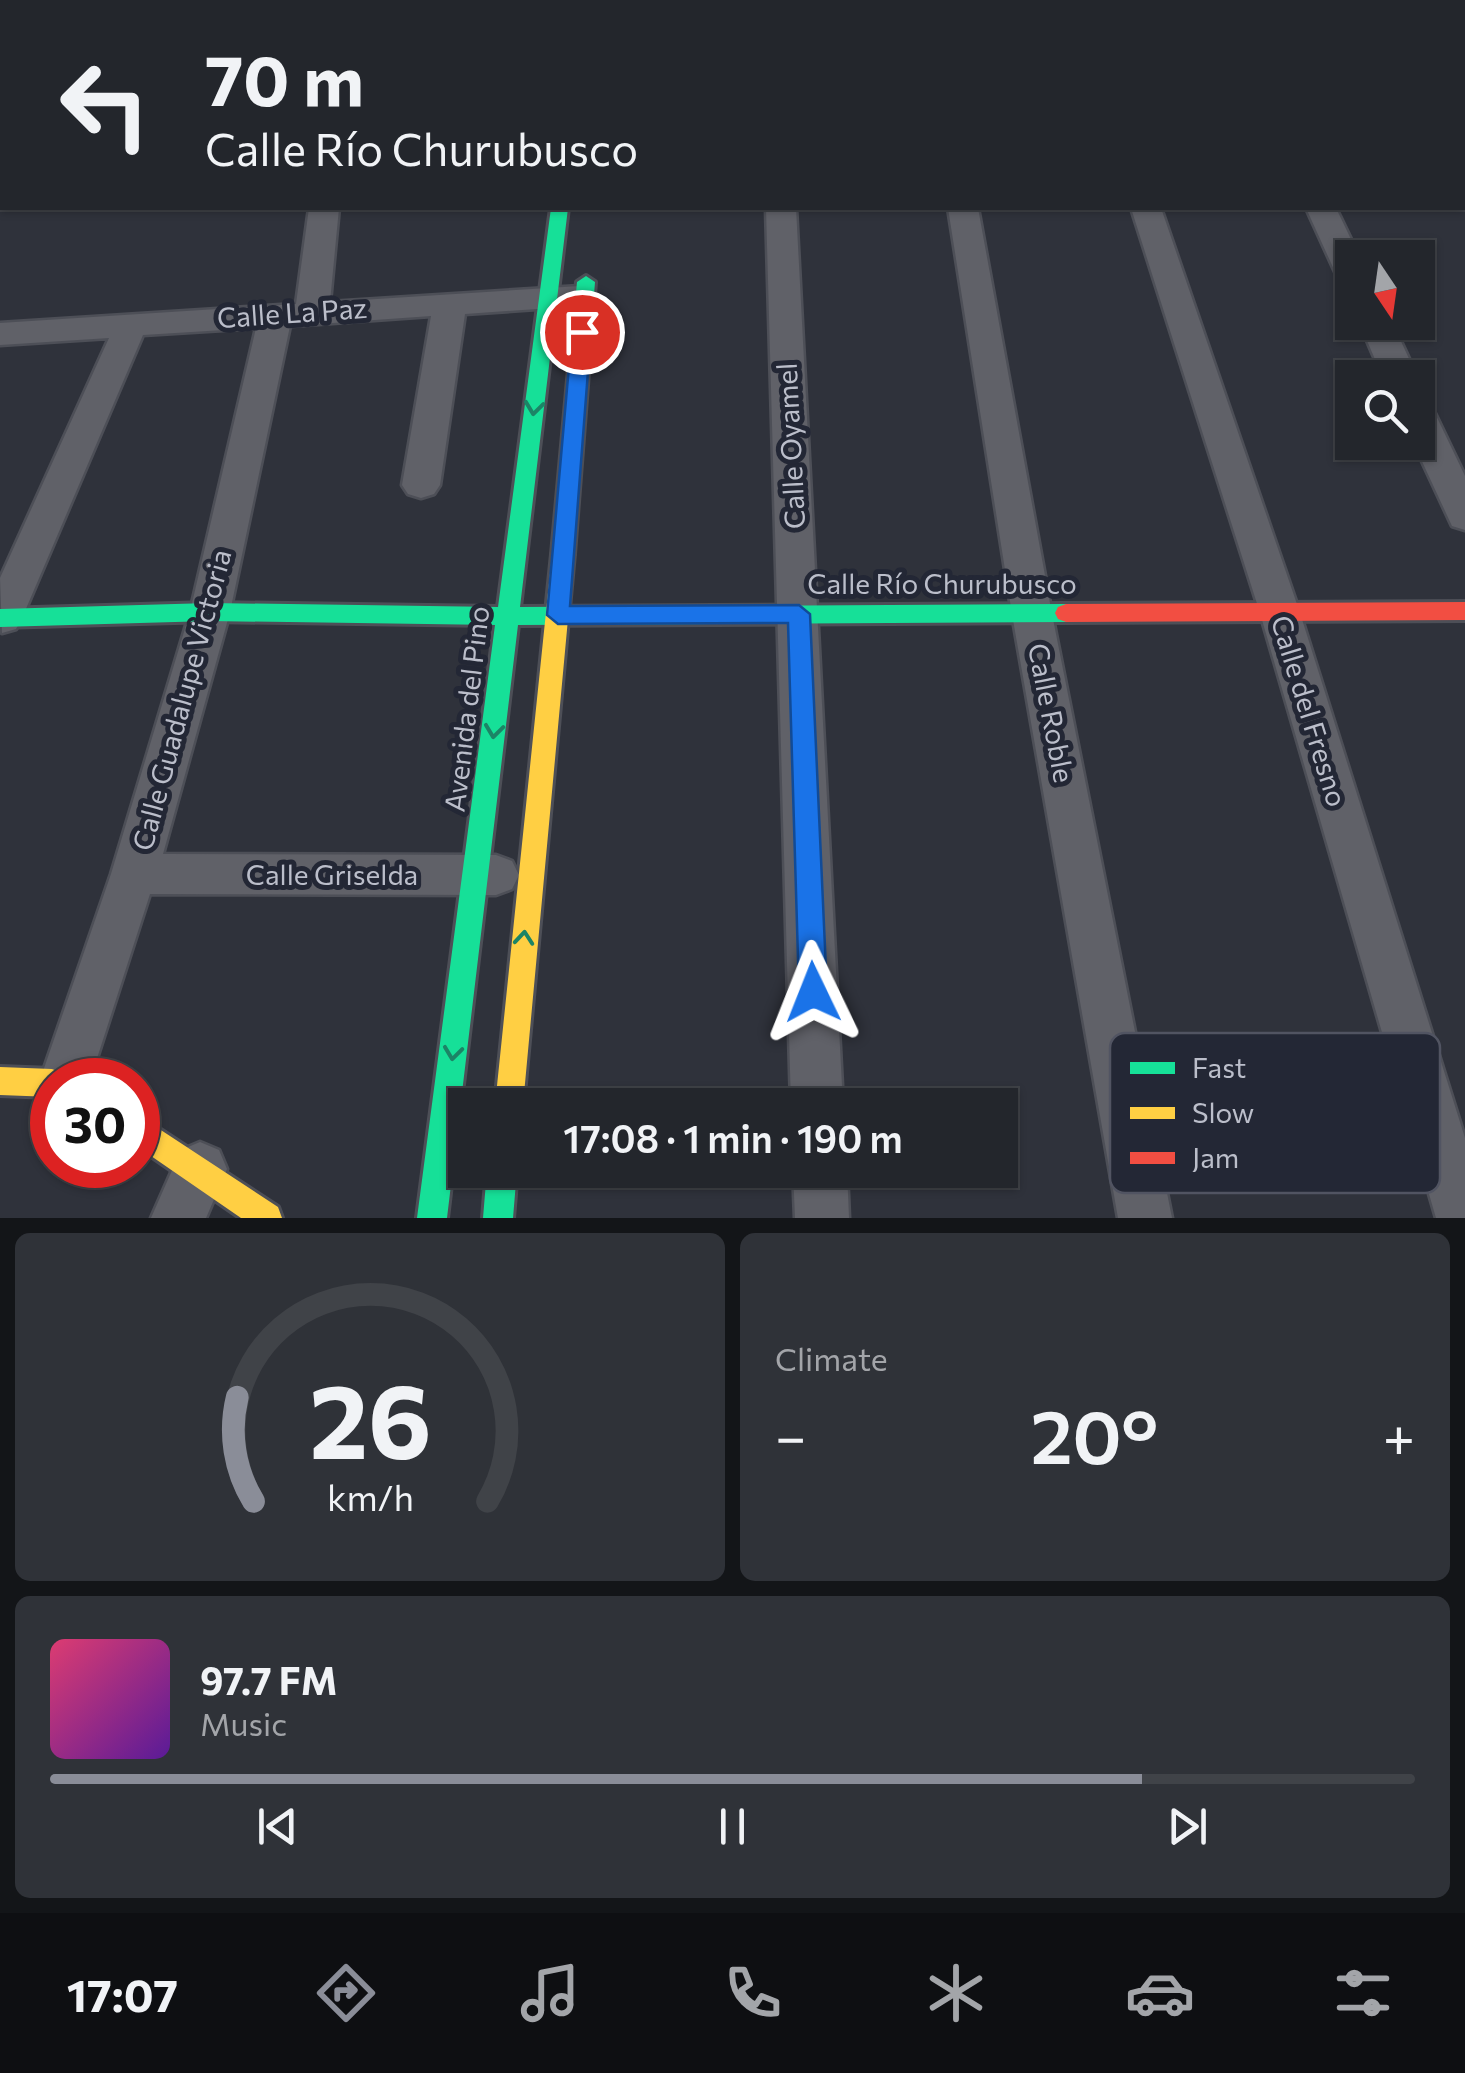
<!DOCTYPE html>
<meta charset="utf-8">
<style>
:root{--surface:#23262c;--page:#2f3238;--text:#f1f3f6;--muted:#a3a5a9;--line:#404348;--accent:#8a8d98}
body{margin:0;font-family:Commissioner,sans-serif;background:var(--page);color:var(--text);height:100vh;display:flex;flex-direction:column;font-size:38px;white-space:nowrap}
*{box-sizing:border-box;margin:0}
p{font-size:32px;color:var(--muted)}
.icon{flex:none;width:55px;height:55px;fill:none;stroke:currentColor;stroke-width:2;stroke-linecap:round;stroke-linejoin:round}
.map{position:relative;height:1218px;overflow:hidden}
.sheet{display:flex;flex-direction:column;gap:15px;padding:15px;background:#131518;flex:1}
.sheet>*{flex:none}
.top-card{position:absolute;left:0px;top:0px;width:1465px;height:210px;box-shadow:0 2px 8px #0004,0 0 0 2px var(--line);background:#23262c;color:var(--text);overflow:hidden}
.needle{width:65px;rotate:167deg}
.buttons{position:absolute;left:1335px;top:240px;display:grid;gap:20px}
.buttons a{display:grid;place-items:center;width:100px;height:100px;border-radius:0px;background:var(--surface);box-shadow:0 2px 8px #0004,0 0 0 2px var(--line);font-size:50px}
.speed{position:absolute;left:30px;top:1058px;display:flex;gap:20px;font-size:50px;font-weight:700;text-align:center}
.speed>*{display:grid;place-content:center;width:130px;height:130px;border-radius:50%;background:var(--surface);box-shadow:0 2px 8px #0004,0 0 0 2px var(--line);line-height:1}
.speed .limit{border:15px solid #d22;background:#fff;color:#111}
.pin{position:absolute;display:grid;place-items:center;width:85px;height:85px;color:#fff;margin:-42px;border:5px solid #fff;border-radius:50%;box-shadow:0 2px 10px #0007}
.me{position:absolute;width:110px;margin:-55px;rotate:358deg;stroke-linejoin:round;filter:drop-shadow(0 0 8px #0008)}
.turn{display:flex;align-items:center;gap:35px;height:210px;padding:0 40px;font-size:45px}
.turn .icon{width:130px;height:130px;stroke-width:2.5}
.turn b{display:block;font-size:70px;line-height:85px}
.big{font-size:75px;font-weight:600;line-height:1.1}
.sheet .widget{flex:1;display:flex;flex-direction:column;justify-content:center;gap:15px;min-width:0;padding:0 35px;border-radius:15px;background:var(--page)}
.sheet .dial{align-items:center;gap:0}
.dial svg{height:260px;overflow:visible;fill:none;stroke:var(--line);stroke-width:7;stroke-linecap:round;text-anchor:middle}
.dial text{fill:var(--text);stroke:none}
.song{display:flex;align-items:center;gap:30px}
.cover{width:120px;height:120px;border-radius:15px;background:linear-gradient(135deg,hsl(340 70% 55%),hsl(270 70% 35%))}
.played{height:10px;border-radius:5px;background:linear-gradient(90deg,var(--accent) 80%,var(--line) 80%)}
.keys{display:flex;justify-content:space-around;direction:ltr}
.heat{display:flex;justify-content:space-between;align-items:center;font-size:55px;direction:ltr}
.sheet .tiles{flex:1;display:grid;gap:15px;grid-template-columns:1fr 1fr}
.widget:last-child{grid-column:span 2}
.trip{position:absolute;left:448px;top:1088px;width:570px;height:100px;border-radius:0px;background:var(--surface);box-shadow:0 2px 8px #0004,0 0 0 2px var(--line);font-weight:600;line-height:100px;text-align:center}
.tabs{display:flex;height:160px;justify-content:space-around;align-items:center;background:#0e0f12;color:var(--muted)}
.tabs .icon{width:70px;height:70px}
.tabs .active{color:var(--accent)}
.tabs b{font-size:45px;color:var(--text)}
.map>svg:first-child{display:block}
</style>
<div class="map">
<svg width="1465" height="1218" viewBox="0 0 1465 1218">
<rect width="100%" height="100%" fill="#2f323b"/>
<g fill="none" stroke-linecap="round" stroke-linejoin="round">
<defs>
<path id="lane" d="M0 43H2V51H0Z"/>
<path id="street" d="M337 0H363V2H337Z
M757 0H783L784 2H758Z
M912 0H938L939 2H913Z
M1061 0H1087L1088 2H1062Z
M1212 0H1238L1239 2H1213Z
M0 103 2 104V121H0Z
M309 208H339L330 302 580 286 592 289 596 296 592 303 580 306 465 314 440 485 434 494 421 498 408 494 402 485 431 316 290 326 230 612 163 854 496 855 512 861 519 875 512 889 496 895 150 894 90 1080H52V1100L47 1098 40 1080 111 874 190 612 256 328 143 335 22 618 16 629 2 633 0 578 109 338 0 345V323L296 304Z
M766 208H796L843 1105H791Z
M948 208H978L1052 614 1172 1218H1118L1012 614Z
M1131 208H1161L1300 613 1465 1138V1218H1436L1260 613Z
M1306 208H1336L1360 258H1352V284L1341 281 1336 274Z
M1359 322H1392L1418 378V379L1383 378Z
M1418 402 1431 405 1465 476V530L1452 526 1413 442H1418Z
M200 1142 219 1150 227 1169 206 1218H151L181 1150Z
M793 1170H847L849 1218H795Z"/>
<path id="fast" d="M551 208H568L520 607 1066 604 1074 607 1077 613 1074 619 1066 622 518 625 447 1218H417L495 625 210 621 0 627V609L210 603 498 607Z
M586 276 595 282 574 554 563 562 552 554 577 282Z
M487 1170H517L513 1218H483Z"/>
<path id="slow" d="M585 0H599V2H585Z
M563 546 574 554 523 1105H495L552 554Z
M0 1067 52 1069 62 1073 65 1080H52V1097L0 1095Z
M138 1115 278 1207 282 1218H241L138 1147Z"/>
<path id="jam" d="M1465 602V620L1066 622 1058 619 1055 613 1058 607 1066 604Z"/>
</defs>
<!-- lane casing -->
<use href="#lane" stroke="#4d4f57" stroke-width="5"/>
<!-- street casing -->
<use href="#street" stroke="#4d4f57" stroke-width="5"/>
<!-- fast casing -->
<use href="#fast" stroke="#4d4f57" stroke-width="6"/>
<!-- slow casing -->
<use href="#slow" stroke="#4d4f57" stroke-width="6"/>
<!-- jam casing -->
<use href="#jam" stroke="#4d4f57" stroke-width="6"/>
<!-- lane -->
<use href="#lane" fill="#606168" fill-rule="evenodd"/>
<!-- street -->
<use href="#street" fill="#606168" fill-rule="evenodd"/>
<!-- fast -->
<use href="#fast" fill="#16e098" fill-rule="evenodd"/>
<!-- slow -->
<use href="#slow" fill="#ffcf43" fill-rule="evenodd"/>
<!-- jam -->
<use href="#jam" fill="#f24e42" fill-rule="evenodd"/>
</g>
<!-- one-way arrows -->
<defs><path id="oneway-chevron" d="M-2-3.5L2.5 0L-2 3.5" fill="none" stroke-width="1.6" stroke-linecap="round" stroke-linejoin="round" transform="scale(2.5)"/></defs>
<g stroke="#1c8466">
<use href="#oneway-chevron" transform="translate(534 408) rotate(97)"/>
<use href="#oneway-chevron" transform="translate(494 731) rotate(97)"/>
<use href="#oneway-chevron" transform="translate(524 938) rotate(-85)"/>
<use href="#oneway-chevron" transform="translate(453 1053) rotate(97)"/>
</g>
<!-- route -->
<path fill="#1a73e8" stroke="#114b97" stroke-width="2.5" d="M582 325 591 332 570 606 799 605 810 614 827 992 823 1001 813 1005 803 1001 799 992 788 623 558 624 547 615 572 332Z"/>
<g text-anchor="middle" stroke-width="10" stroke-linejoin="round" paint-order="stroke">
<!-- street labels -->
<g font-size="28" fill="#bbbeca" stroke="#232735">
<text transform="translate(292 313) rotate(-4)" y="10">Calle La Paz</text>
<text transform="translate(791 446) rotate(-93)" y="10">Calle Oyamel</text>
<text x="942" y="594">Calle Río Churubusco</text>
<text transform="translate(182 700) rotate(-75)" y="10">Calle Guadalupe Victoria</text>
<text transform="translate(467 709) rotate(-83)" y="10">Avenida del Pino</text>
<text transform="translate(1309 711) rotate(73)" y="10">Calle del Fresno</text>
<text transform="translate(1051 713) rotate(79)" y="10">Calle Roble</text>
<text x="332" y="885">Calle Griselda</text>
</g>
</g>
<!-- legend -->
<rect x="1110" y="1033" width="330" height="160" rx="15" fill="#232735" stroke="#515462" stroke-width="2.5"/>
<rect x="1130" y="1062" width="45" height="12" fill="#16e098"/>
<rect x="1130" y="1107" width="45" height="12" fill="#ffcf43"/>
<rect x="1130" y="1152" width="45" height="12" fill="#f24e42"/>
<g font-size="28" fill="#bbbeca">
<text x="1192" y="1078">Fast</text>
<text x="1192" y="1123">Slow</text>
<text x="1192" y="1168">Jam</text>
</g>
</svg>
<div class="buttons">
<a><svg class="needle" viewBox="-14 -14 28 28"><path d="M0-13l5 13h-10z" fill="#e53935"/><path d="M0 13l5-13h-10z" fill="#a3a5a9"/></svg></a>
<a><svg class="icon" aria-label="search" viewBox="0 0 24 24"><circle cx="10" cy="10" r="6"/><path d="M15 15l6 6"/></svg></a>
</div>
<div class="speed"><div class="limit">30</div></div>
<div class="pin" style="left:582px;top:332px;background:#d93025"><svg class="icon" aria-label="arrive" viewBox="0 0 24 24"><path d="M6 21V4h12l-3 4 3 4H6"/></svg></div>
<svg class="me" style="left:813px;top:992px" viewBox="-20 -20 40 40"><path d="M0-17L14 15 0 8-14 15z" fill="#1a73e8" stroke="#fff" stroke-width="4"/></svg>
<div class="trip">17:08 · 1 min · 190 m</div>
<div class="top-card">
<div class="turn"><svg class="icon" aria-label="left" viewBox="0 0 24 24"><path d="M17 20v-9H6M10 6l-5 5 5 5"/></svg><div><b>70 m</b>Calle Río Churubusco</div></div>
</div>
</div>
<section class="sheet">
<div class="tiles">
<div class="widget dial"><svg viewBox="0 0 100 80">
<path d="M14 69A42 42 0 1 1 86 69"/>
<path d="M14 69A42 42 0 0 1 9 37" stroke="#8a8d98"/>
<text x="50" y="56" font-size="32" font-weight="700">26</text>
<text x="50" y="72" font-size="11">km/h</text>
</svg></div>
<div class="widget"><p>Climate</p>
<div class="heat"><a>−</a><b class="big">20°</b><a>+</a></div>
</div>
<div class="widget">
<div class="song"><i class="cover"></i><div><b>97.7 FM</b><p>Music</p></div></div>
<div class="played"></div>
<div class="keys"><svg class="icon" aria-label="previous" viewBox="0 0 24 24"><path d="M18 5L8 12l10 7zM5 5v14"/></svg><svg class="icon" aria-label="pause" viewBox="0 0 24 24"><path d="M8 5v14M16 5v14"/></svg><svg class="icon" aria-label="next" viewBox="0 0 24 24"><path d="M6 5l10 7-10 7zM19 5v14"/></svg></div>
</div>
</div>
</section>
<nav class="tabs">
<b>17:07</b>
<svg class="icon active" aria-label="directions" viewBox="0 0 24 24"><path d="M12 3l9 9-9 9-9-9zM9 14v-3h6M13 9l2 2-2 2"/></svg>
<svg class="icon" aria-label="music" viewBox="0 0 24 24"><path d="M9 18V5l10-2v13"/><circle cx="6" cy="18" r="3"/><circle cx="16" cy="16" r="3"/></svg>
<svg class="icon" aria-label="phone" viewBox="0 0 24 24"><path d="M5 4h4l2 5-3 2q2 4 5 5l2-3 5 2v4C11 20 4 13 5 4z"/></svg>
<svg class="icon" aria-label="climate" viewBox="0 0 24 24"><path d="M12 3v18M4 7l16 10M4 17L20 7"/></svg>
<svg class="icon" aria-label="car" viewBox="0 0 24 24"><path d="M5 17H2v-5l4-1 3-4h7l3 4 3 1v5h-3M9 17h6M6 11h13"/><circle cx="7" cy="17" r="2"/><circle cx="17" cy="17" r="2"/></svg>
<svg class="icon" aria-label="filters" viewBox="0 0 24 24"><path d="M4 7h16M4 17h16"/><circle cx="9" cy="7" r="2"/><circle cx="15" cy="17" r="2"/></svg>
</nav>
